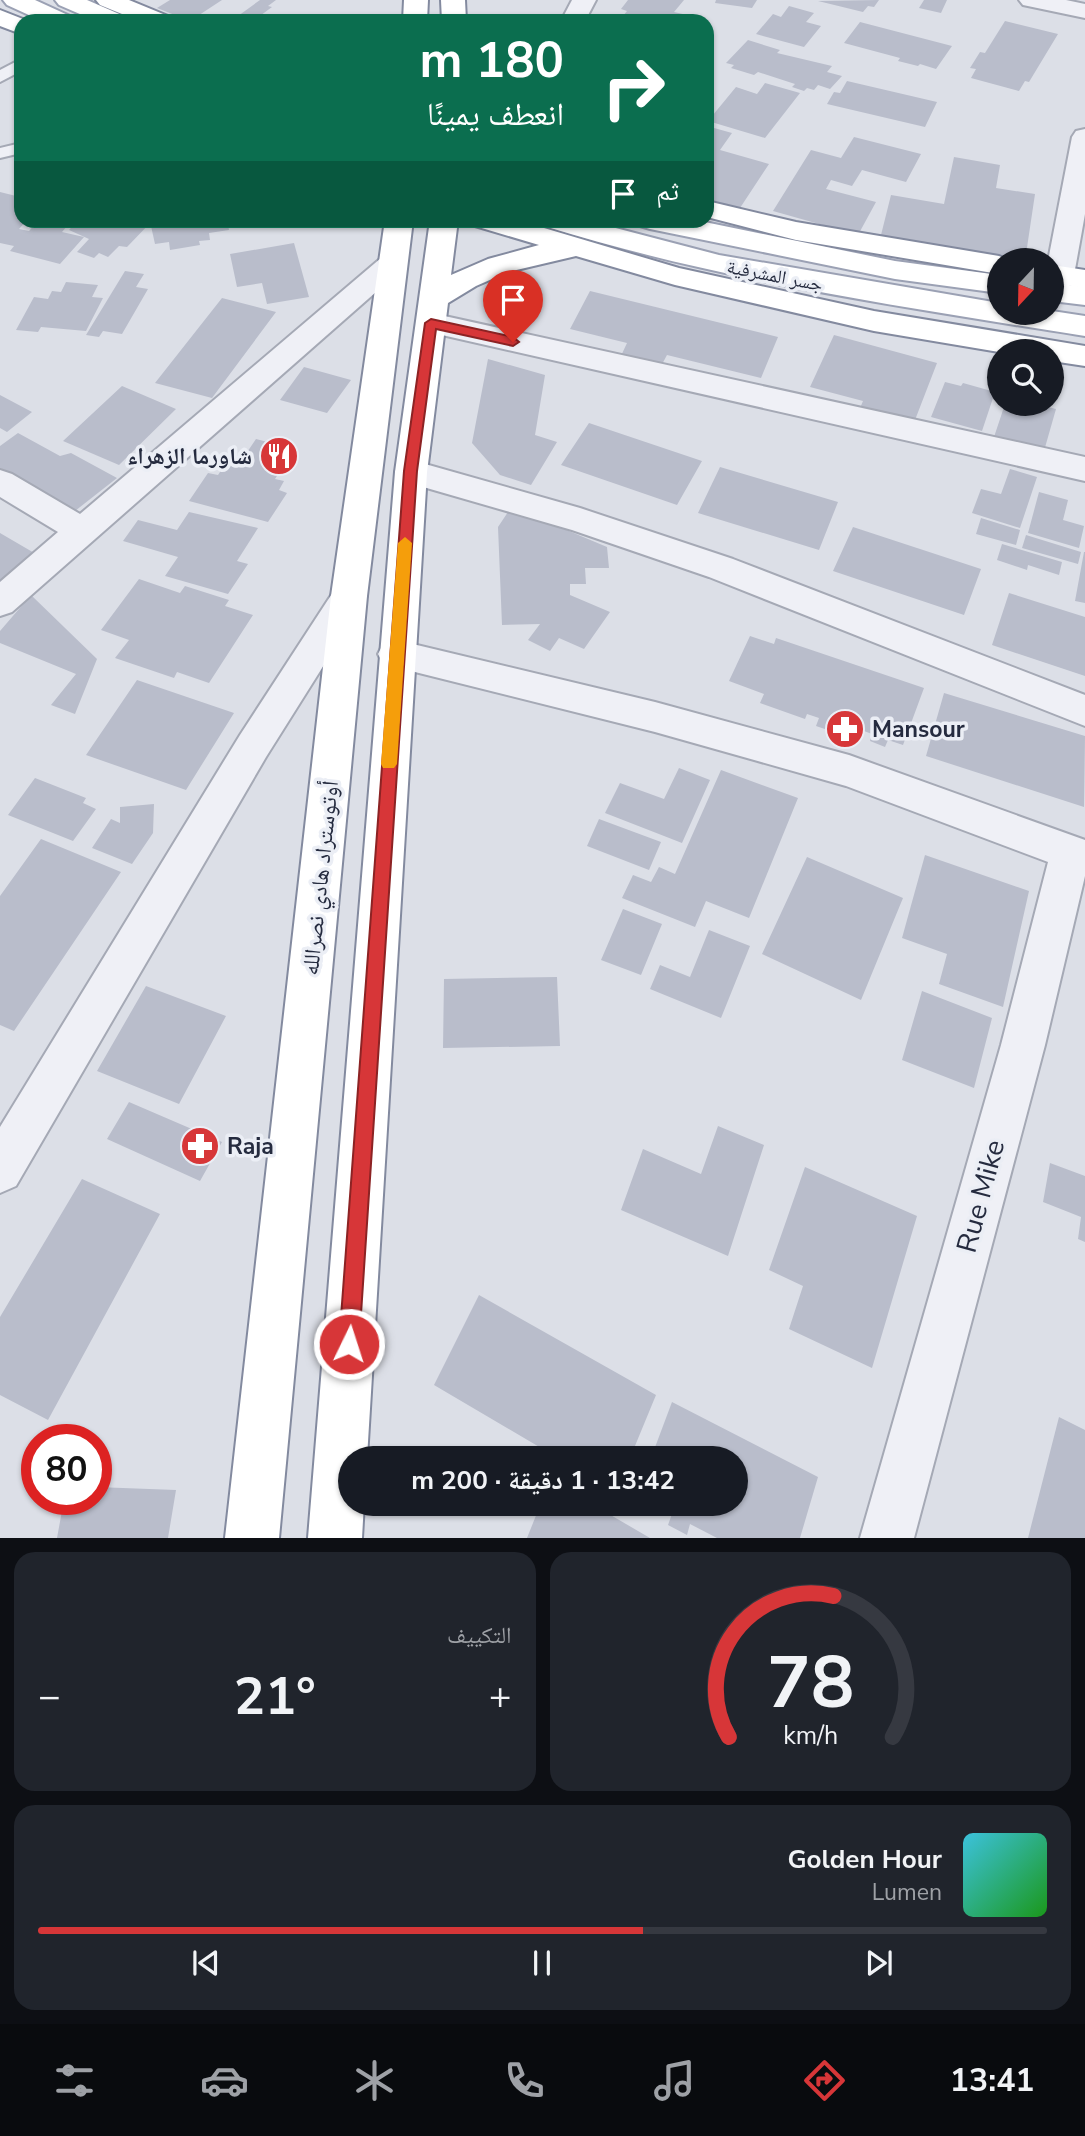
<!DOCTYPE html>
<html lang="ar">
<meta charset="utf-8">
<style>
:root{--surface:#171b24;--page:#20242c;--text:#f1f3f6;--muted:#9ea1a6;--line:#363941;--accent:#d73638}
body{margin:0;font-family:"Nunito Sans","Noto Naskh Arabic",sans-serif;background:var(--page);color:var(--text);direction:rtl;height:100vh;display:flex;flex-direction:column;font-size:26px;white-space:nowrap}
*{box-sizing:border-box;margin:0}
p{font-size:23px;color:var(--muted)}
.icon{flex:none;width:38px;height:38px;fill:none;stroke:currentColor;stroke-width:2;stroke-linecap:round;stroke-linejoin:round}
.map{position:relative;height:1538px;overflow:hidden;direction:ltr}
.side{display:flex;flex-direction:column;gap:14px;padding:14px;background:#0d0f14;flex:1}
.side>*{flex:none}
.top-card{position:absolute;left:14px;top:14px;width:700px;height:214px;border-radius:21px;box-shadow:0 2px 5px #0004;direction:rtl;background:#0b6e4f;color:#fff;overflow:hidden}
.needle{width:46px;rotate:202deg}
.controls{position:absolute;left:987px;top:248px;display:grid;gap:14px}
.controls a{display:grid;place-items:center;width:77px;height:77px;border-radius:50%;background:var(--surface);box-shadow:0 2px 5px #0004;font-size:35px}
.speed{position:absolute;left:21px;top:1424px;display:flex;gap:14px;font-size:35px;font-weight:700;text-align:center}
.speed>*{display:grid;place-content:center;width:91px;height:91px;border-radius:50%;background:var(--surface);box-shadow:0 2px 5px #0004;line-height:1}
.speed .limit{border:10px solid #d22;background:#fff;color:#111}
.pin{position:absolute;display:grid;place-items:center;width:60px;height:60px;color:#fff;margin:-72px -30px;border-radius:50% 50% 50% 0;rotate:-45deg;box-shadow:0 0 7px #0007}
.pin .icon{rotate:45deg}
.me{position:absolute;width:77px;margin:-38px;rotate:4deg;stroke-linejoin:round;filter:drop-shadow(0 0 5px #0008)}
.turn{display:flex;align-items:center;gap:24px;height:147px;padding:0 35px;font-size:32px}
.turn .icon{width:91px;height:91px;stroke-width:2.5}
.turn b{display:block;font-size:49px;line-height:60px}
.then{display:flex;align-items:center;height:66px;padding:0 35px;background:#0003;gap:14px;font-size:26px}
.big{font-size:52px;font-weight:700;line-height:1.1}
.side .widget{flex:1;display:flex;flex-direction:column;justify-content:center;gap:10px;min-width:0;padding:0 24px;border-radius:21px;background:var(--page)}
.side .dial{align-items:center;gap:0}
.dial svg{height:182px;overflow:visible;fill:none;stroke:var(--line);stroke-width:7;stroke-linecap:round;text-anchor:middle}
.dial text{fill:var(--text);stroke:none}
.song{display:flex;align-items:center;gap:21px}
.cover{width:84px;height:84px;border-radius:10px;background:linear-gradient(135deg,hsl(190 70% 55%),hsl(120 70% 35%))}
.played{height:7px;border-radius:4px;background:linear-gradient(90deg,var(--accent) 60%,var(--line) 60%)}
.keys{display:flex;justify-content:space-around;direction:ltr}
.heat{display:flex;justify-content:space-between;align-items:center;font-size:38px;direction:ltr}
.side .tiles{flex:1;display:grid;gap:14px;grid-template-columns:1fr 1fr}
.widget:last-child{grid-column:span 2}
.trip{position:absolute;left:338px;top:1446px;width:410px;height:70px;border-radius:35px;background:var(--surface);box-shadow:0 2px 5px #0004;font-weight:700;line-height:70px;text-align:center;direction:rtl}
.tab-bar{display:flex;height:112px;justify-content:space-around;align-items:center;background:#090b0e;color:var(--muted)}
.tab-bar .icon{width:49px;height:49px}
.tab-bar .on{color:var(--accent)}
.tab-bar b{font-size:32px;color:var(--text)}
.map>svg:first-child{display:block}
</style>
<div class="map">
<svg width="1085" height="1538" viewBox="0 0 1085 1538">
<rect width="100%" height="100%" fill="#dcdfe7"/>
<!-- building -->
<path fill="#b9bdcb" d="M170 0H222L190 21 157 8Z
M260 0H276L268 6 272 7 253 21H231Z
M628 0H684L674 12 696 17 694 21H619L627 11 621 9Z
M716 0H757L752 8 715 3Z
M879 0 874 7 868 6 863 12 818 1Z
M924 0H947L941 13 919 8Z
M789 6 814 13 806 22 821 26 804 47 756 34 773 14 781 17Z
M1005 21 1058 34 1029 82 1025 81 1019 91 971 78 976 69 970 68 980 52 985 53Z
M860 22 952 46 936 69 920 64 918 66 898 61 900 58 844 43Z
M748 40 780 50 777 53 832 66 827 72 842 76 830 89 818 85 814 90 807 88 804 91 792 87 795 84 758 72 754 75 731 68 734 65 726 63Z
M847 81 937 102 925 127 827 104 834 92 840 93Z
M765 83 800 93 765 138 708 121 736 87 757 94Z
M707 126 732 133 720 150 769 164 740 208 707 199Z
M854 137 921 154 906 182 862 170 852 186 831 180 826 189 876 202 858 235 773 211 811 150 841 158Z
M954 157 1000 165 996 188 1035 194 1025 261H1001L880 239 891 195 944 204Z
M0 192 20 197 21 220H27L19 229 29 231 39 220H72L62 232 84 237 60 264 10 251 14 246 0 243Z
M78 220H153L127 247 119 246 108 257 99 253 94 258 77 252 89 239 69 230Z
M164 220H227L229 230 209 233 210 240 199 241 200 245 170 250 169 242 155 244 151 226 165 224Z
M294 243 309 297 267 304 262 283 237 287 230 254Z
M125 271 144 274 136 287 148 289 122 334 103 331 99 337 86 335Z
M66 282 98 285 92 297 103 298 86 331 41 327 38 332 16 330 34 297 48 299 52 291 61 292Z
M590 291 778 337 761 378 667 355 660 368 620 358 627 343 570 329Z
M222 298 276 312 212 398 155 383Z
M834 335 937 363 915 420 894 414 891 422 858 413 863 401 810 387Z
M488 359 545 375 535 435 557 442 531 485 500 475 472 443Z
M304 367 351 380 327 413 280 400Z
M945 382 961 386 963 383 995 392 982 431 931 417Z
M122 386 176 409 119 465 63 441Z
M0 395 32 412 7 432 0 428Z
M1005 404H1036L1056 409 1044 451 994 437Z
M589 423 702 461 677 505 561 465Z
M18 433 60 456 71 453 117 478 75 511 0 468V446Z
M256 439 294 449 275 479 284 481 279 490 287 493 268 522 189 501 208 473 218 475 226 463 237 467Z
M720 467 838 502 819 550 698 513Z
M1010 469 1037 477 1020 528 972 513 981 489 1001 494Z
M1039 492 1068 500 1063 520 1084 526 1079 548 1028 533Z
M519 510 607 547 609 568H585L586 584H570V595L610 612 584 649 559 638 550 651 528 640 540 624 502 625 498 527 508 512Z
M189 512 258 528 237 561 248 564 228 594 165 576 178 557 123 541 138 520 177 530Z
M981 518 1020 530 1016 545 976 534Z
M853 527 981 569 964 615 833 571Z
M0 533 36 554 0 585Z
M1026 535 1081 552 1078 564 1022 548Z
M1002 544 1062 562 1059 575 1028 565 1027 570 997 560Z
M1084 552H1085V603L1075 601Z
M139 579 180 593 185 586 229 600 225 606 253 615 209 683 177 672 174 678 115 658 129 640 101 630Z
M1009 593 1085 617V676L992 645Z
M31 595 97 659 75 714 51 705 76 674 0 643V631Z
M750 636 774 644 776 638 924 688 903 745 888 740 885 747 870 741 872 734 864 731 860 741 816 726 819 718 807 714 805 719 760 703 764 694 729 681Z
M137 680 234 713 186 790 86 755Z
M944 693 1085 736 1084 807 926 756Z
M679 768 710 780 682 843 605 813 620 783 664 799Z
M721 770 798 798 749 918 706 901 695 927 622 898 633 875 651 882 659 867 675 874Z
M35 778 86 798 83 803 96 809 73 841 8 815Z
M154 804 153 833 132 864 92 848 111 819 120 823V807Z
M599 819 661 842 649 870 587 846Z
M41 839 121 872 14 1031 0 1025V896Z
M925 855 1029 891 1003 1007 939 984 947 954 902 938Z
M807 857 903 898 861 1000 762 954Z
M623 909 662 924 641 975 601 960Z
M709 930 750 946 721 1018 650 989 660 965 690 977Z
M557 977 560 1046 443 1048 444 979Z
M146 986 226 1016 179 1104 97 1071Z
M922 991 992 1018 974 1088 902 1060Z
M129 1102 222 1142 200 1181 107 1139Z
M718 1126 764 1145 728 1256 621 1210 643 1149 701 1174Z
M1050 1163 1085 1176V1242L1078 1239 1081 1217 1043 1202Z
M805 1167 917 1216 872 1368 789 1329 803 1286 769 1270Z
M82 1179 160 1214 48 1420 0 1395V1317Z
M479 1295 656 1395 630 1458H558L434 1385Z
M672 1402 818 1477 800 1538H717L690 1524 687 1535 668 1525 673 1511 659 1503H735V1458H651Z
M1059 1417 1085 1430V1538H1028Z
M96 1487 176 1490 168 1538H57L64 1500H96Z
M541 1503H590L650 1538H527Z"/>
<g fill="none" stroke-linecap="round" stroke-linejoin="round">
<defs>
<path id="service" d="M21 59V71L0 82V70Z
M21 143V153L0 158V148Z"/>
<path id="minor" d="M1019 0H1066L1085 4V18L1023 5Z
M1085 129V214L1074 275 1070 282 1060 284 1052 282V261H1048L1072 137 1076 131Z
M391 255 401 258 405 264 401 270 12 612 0 616V582L58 532 0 497V470L12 474 80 514 381 258Z
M431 313 1085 457V481L420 330 416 323 420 316Z
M411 460 580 508 733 559 1085 695V726L709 577 572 530 399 480 395 472 399 464Z
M349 582 361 586 367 596 361 606 266 757 16 1186 0 1193V1127L240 735 337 586Z
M396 640 655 702 849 755 1085 840V876L1045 1045 914 1538H860L1001 1045 1048 862 846 786 655 732 383 664 378 654 383 644Z"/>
<path id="tertiary" d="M572 0H596L585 21H561Z"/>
<path id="primary" d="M3 0H35L70 16 74 21H42L7 5Z
M55 0H87L124 16 128 21H96L59 5Z
M540 220H585L719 255 999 303V313H1052V311L1085 316V336C903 307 721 281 544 226Z
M636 220H695L895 261 999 275V293L895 279 650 229 640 226Z
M1052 283 1085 287V305L1052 301Z"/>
<path id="trunk" d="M96 0H129L168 16 172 21H139L100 5Z
M404 0H428L427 21H403Z
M441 0H465L466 21H442Z
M0 10 28 21H21V34L0 26Z
M707 201 796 222 999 256 1011 261H999V274L796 240 707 217Z
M385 220H413L367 596 279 1538H225L331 596Z
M430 220H458L451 275 488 259 539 245 475 226 471 220H517L679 268 874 311 1085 346V366L1052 361V352H999L874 331 675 285 576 256 508 272 476 286 448 303 427 472 367 1458H350V1503H364L362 1538H308L395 472Z
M1052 265 1085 270V288L1052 283Z"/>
</defs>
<!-- service casing -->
<use href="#service" stroke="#a5a9b5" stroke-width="4"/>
<!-- minor casing -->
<use href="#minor" stroke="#a5a9b5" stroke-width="4"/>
<!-- tertiary casing -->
<use href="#tertiary" stroke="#a5a9b5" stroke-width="4"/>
<!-- primary casing -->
<use href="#primary" stroke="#9ba1b4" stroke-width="4"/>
<!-- trunk casing -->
<use href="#trunk" stroke="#838a9f" stroke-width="4"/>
<!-- service -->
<use href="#service" fill="#eff0f6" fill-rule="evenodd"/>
<!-- minor -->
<use href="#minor" fill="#eff0f6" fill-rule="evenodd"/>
<!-- tertiary -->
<use href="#tertiary" fill="#eff0f6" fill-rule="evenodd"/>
<!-- primary -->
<use href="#primary" fill="#fff" fill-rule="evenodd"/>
<!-- trunk -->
<use href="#trunk" fill="#fff" fill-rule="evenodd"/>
</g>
<!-- route -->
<path fill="#d73638" stroke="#8c2324" stroke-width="2" d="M431 319 513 337 519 342 513 346 436 329 417 471 359 1344 356 1351 349 1354 342 1351 339 1344 404 471 425 323Z"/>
<!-- slow -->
<path fill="#f59e0b" d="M405 537 412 543 397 764 394 768H383L381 764 398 543Z"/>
<!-- icons -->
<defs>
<symbol id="restaurant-disc" viewBox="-11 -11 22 22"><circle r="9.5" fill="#d73638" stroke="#ebeef5"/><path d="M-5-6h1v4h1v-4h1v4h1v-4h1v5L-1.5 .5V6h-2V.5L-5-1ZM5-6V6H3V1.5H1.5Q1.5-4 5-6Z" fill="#fff"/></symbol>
<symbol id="pharmacy-disc" viewBox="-11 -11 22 22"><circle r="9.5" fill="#d73638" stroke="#ebeef5"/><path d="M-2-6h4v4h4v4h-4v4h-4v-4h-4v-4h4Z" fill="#fff"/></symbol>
</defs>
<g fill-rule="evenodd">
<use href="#restaurant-disc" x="257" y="434" width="44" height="44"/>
<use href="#pharmacy-disc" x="823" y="707" width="44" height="44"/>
<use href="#pharmacy-disc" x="178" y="1124" width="44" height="44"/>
</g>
<g text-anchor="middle" stroke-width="7" stroke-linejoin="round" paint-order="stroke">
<!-- far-street labels -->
<g font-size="19" fill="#252b3f" stroke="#ebeef5">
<text transform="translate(775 275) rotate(11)" y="7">جسر المشرفية</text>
</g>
<!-- poi labels -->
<g font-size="23" font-weight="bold" fill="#252b3f" stroke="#ebeef5" text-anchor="start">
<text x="252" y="464" text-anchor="end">شاورما الزهراء</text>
<text x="872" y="737">Mansour</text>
<text x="227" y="1154">Raja</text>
</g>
<!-- street labels -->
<g font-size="23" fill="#252b3f" stroke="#ebeef5">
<text transform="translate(320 878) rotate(-84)" y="8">أوتوستراد هادي نصرالله</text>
</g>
<!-- near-street labels -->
<g font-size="28" fill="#252b3f" stroke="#ebeef5">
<text transform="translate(980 1196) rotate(-75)" y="10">Rue Mike</text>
</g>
</g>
</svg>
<div class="controls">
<a><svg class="needle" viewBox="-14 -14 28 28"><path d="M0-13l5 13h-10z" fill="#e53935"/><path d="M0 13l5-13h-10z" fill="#9ea1a6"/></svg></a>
<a><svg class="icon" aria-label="search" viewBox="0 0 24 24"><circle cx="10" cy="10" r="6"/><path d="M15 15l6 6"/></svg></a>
</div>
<div class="speed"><div class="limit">80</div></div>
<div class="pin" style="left:513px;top:342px;background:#d93025"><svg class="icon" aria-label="arrive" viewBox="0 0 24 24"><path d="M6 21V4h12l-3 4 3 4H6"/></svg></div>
<svg class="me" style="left:349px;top:1344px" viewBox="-20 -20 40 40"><circle r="17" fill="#d73638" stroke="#fff" stroke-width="3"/><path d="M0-11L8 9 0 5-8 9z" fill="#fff"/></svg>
<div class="trip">13:42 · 1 دقيقة · 200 m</div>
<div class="top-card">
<div class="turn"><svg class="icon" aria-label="right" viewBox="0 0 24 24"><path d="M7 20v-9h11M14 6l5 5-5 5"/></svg><div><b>180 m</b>انعطف يمينًا</div></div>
<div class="then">ثم<svg class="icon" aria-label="arrive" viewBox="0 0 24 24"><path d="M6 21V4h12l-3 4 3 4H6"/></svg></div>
</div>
</div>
<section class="side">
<div class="tiles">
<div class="widget dial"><svg viewBox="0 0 100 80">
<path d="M14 69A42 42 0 1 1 86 69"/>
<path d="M14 69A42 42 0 0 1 60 7" stroke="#d73638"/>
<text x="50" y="56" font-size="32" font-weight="700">78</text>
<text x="50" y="72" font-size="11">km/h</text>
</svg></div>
<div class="widget"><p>التكييف</p>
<div class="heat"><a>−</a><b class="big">21°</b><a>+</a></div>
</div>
<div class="widget">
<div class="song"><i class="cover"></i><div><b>Golden Hour</b><p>Lumen</p></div></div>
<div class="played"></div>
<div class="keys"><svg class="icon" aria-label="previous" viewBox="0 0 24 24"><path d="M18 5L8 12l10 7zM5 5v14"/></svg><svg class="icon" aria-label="pause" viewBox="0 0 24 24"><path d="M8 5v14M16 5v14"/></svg><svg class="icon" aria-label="next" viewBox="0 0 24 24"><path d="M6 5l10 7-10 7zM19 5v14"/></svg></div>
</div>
</div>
</section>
<nav class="tab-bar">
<b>13:41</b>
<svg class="icon on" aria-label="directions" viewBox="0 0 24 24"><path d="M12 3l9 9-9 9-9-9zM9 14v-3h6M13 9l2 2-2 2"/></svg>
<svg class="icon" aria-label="music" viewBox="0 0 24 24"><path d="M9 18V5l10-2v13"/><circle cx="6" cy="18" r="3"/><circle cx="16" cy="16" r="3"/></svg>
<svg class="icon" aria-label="phone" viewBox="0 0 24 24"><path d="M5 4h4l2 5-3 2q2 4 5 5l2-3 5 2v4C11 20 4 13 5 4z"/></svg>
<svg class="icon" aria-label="climate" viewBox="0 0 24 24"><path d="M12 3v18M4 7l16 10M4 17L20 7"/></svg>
<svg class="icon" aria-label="car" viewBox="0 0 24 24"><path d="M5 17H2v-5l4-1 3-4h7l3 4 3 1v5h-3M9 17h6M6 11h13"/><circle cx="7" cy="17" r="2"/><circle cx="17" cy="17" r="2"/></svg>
<svg class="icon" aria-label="filters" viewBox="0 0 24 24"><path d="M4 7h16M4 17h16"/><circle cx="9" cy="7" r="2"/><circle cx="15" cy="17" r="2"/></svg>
</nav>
